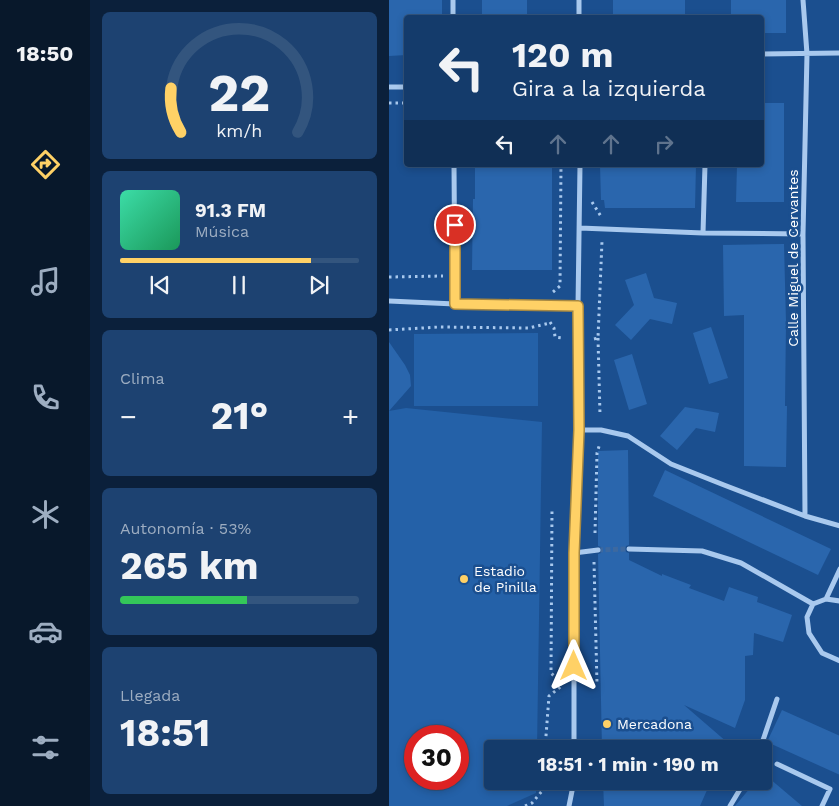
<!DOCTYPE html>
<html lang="es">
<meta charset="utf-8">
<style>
:root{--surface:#143b6b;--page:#1d4271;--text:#f1f3f6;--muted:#9dadc1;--line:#33557e;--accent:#ffd166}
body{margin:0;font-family:"Work Sans",sans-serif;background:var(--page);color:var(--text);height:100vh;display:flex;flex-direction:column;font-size:19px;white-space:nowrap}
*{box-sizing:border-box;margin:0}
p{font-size:16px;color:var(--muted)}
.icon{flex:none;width:28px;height:28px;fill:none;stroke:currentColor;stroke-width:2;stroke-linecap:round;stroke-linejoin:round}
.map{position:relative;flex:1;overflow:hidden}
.sheet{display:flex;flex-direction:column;gap:12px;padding:12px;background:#0b203b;width:299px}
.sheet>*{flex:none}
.top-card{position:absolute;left:15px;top:15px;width:360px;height:152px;border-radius:5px;box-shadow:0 2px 8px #0003,0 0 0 1px var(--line);background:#143b6b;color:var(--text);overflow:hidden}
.speed{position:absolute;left:15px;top:725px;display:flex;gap:10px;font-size:25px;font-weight:700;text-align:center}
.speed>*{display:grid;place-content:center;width:65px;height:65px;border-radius:50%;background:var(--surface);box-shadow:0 2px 8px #0003,0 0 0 1px var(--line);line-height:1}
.speed .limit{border:8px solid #d22;background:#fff;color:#111}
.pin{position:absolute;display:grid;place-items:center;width:42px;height:42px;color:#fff;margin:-21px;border:2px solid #fff;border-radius:50%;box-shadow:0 1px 5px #0007}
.me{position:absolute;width:55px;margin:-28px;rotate:0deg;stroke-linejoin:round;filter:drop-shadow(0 0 4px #0008)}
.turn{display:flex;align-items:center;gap:18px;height:105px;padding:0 25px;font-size:22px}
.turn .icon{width:65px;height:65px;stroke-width:2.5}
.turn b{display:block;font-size:35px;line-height:42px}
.lanes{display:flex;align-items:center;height:48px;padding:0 25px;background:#0003;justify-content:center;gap:25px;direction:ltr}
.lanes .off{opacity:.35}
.big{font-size:38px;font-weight:700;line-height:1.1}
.sheet .card{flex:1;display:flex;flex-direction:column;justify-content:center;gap:8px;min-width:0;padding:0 18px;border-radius:8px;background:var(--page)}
.sheet .dial{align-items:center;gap:0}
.dial svg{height:130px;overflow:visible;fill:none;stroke:var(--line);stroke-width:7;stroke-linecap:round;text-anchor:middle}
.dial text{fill:var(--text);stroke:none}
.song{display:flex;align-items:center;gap:15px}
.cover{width:60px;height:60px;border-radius:8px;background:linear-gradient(135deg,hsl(160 70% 55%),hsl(150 70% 35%))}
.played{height:5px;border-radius:2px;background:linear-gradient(90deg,var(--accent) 80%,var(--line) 80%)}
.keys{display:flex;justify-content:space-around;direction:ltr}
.heat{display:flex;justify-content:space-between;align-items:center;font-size:28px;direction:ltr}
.charge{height:8px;border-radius:4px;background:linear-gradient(90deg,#34c759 53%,var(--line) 0)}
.trip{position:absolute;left:95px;top:740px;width:288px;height:50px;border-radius:5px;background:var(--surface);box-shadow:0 2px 8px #0003,0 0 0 1px var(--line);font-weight:700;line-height:50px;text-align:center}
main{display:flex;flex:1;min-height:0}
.dock{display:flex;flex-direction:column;width:90px;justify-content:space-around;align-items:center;background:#08182b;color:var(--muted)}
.dock .icon{width:35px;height:35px}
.dock .on{color:var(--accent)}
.dock b{font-size:22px;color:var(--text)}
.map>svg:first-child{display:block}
</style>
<main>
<nav class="dock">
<b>18:50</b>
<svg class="icon on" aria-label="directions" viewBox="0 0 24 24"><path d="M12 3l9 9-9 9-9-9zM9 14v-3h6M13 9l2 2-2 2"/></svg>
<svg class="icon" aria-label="music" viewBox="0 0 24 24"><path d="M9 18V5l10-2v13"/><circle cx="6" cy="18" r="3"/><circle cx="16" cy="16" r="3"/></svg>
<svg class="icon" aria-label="phone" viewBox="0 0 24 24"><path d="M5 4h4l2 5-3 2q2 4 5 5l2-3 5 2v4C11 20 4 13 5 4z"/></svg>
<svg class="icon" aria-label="climate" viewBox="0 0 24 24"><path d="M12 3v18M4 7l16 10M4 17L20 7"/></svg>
<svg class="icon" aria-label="car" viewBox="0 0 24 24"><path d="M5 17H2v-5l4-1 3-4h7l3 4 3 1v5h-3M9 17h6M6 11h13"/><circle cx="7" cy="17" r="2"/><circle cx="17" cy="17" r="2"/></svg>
<svg class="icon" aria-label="filters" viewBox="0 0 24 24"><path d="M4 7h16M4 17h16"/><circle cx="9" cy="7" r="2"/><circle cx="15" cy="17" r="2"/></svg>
</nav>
<section class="sheet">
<div class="card dial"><svg viewBox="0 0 100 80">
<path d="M14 69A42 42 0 1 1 86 69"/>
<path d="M14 69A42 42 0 0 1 8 42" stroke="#ffd166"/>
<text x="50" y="56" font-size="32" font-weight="700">22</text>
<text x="50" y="72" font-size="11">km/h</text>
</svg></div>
<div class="card">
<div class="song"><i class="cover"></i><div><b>91.3 FM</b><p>Música</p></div></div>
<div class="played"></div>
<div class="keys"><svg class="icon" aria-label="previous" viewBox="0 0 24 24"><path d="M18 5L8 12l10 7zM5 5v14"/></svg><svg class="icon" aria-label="pause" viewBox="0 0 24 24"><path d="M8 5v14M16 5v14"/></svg><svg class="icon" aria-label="next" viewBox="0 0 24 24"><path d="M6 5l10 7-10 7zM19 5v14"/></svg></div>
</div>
<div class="card"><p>Clima</p>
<div class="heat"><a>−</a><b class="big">21°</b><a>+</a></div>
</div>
<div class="card"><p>Autonomía · 53%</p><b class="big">265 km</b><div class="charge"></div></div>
<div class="card"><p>Llegada</p><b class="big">18:51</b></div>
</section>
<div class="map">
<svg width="451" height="806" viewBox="0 0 451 806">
<rect width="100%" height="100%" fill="#1b4f8f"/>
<!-- green -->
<path fill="#2461a8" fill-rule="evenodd" d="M149 333V406H25V334Z
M17 408 153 422 148 749H104V781H147V793L118 806H0V411ZM26 736H69V779H26Z"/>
<!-- building -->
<path fill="#2a66ad" d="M0 0H53V18H18V55L0 56Z
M93 0H138V18H93Z
M224 0H296V18H224Z
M342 0H397V33H372V18H342Z
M372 103H395V202H347L348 165H372Z
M86 165H163V270H83L84 199H86Z
M211 165H307L306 208H216L215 200H212Z
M395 244 397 322 396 406H398L397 467 355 466V315L335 316 334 245Z
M257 273 265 298 288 303 283 324 261 319 242 340 226 325 245 305 236 280Z
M322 327 339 378 320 384 304 333Z
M0 342 16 365 21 375 22 386 0 411Z
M243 354 258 404 240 410 225 360Z
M296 407 330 413 326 432 307 428 288 450 271 436Z
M239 450 240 545 237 546 236 549 237 552 240 553V560L273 576V574L302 585 300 588 335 601 340 587 369 597 368 602 403 615 394 642 365 633 364 655 356 656V700L346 728 295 705 346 749H213L209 554 212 553 213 550 212 547 209 546V451Z
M276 470 442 549 429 575 264 496Z
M393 710 451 736V775L378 742Z
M374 773 413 806H346L367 781H374Z
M214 781H322L311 806H215Z"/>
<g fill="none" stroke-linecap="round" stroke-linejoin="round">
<!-- minor-tunnel -->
<path stroke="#3d69a0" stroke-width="5" stroke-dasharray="5 2.5" stroke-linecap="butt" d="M209 550 240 549"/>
<!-- path -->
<path stroke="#a9c9ee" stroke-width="3" stroke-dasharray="2.5 4" stroke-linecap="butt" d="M0 103H18
M203 202 213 218
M0 277 54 276
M164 292 171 286 172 165
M161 322 165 328 166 337 174 338
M0 330 50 327 140 328 161 323
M209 338 211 415
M205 339 209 338 213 241
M206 533 208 453 211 443
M205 562 208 685
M156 749 160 696 174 685 162 673 163 508
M136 806 143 803 153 791 154 781"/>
<!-- minor -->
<path stroke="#a9c9ee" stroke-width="5" d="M64 0V18
M190 0V18
M414 0 418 54 414 234 416 516
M372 54 451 53
M0 87H18
M65 165 66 304
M191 228 314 233 414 234
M314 233 316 165
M0 301 66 304 189 306
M190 430H212L239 436 282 464 335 485 416 516 451 526
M240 549 313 551 352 563 424 604
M185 553 209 550
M437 599 451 569
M451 601 437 599 424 604 418 617 420 633 433 653 451 661
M185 749V553L190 430 189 306 191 165
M371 749 388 699
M388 764 441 789 433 806
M180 806 185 781
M341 806 356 781"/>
</g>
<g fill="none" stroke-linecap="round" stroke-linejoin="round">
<defs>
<path id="route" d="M66 225V304L189 306 190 430 185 553V666"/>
</defs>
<!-- route casing -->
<use href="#route" stroke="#a68842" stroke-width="12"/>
<!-- route -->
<use href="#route" stroke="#ffd166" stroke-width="9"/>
</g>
<!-- markers -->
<g fill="#ffd166" stroke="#1b4f8f" stroke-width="2">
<circle cx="75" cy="579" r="5"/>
<circle cx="218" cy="724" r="5"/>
</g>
<g text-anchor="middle" stroke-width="5" stroke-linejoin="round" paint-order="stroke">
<!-- street labels -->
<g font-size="14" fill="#fff" stroke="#1b4f8f">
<text transform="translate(404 258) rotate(-90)" y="5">Calle Miguel de Cervantes</text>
</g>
<!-- poi labels -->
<g font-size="14" fill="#fff" stroke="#1b4f8f" text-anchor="start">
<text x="85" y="576">Estadio<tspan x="85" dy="16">de Pinilla</tspan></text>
<text x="228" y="729">Mercadona</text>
</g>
</g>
</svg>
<div class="speed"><div class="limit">30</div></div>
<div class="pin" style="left:66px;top:225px;background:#d93025"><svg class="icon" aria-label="arrive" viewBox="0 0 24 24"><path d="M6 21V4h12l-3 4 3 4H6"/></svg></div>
<svg class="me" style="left:185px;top:666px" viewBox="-20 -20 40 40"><path d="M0-17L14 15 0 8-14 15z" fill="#ffd166" stroke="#fff" stroke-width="4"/></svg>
<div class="trip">18:51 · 1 min · 190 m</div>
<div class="top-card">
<div class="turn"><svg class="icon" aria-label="left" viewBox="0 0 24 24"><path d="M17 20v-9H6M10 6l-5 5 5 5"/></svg><div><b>120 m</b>Gira a la izquierda</div></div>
<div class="lanes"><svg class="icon" aria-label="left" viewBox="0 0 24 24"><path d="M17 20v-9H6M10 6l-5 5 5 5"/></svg><svg class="icon off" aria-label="ahead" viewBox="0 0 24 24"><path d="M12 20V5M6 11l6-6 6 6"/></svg><svg class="icon off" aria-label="ahead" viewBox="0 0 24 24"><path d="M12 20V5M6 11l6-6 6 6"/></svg><svg class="icon off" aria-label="right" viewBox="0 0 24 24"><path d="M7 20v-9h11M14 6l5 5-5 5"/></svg></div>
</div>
</div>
</main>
